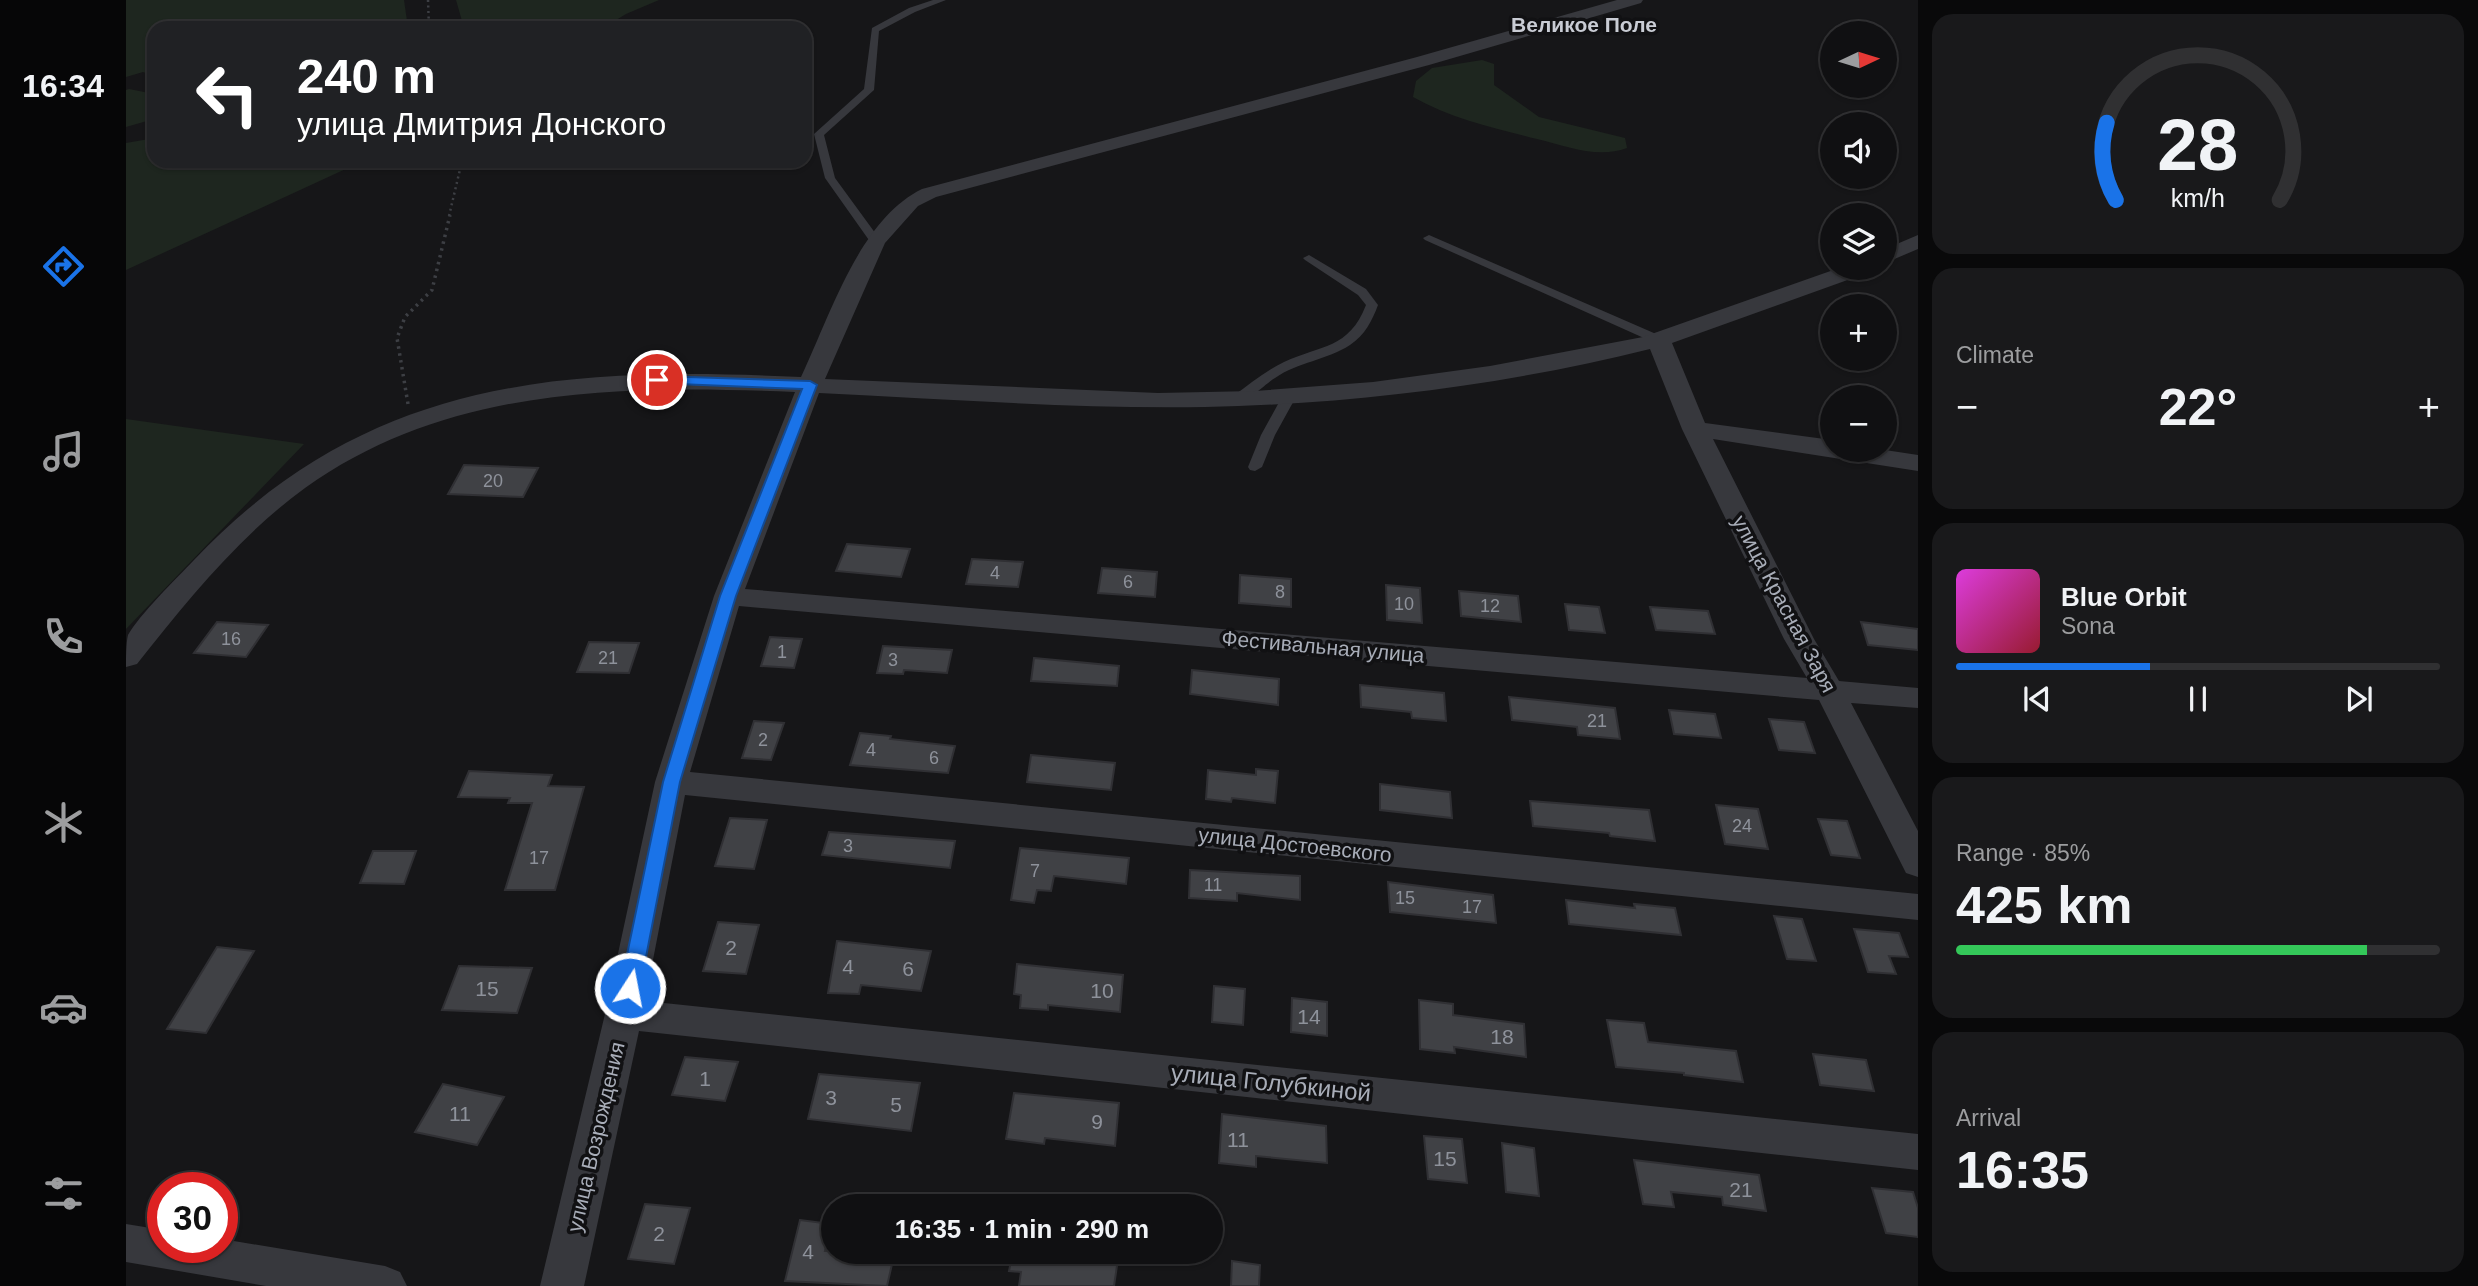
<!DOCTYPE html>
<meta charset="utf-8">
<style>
:root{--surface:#101012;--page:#19191b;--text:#f1f3f6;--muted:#9c9d9f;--line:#303032;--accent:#1a73e8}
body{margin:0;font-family:Helvetica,sans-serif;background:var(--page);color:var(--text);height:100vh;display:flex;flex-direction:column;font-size:26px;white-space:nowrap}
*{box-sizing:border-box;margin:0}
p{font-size:23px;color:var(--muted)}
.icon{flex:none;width:38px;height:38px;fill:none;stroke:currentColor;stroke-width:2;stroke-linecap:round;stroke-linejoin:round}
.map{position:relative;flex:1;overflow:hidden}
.drawer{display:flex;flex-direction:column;gap:14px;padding:14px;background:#09090a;width:560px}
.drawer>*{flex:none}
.hud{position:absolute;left:21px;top:21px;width:665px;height:147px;border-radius:21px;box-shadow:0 2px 5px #0004,0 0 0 2px var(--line);background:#202124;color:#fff;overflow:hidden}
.needle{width:46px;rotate:86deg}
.controls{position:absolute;left:1694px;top:21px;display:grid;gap:14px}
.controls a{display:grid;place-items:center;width:77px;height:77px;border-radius:50%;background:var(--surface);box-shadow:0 2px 5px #0004,0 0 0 2px var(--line);font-size:35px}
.speed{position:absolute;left:21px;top:1172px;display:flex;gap:14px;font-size:35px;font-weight:700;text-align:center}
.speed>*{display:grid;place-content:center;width:91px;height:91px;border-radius:50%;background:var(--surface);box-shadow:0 2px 5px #0004,0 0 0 2px var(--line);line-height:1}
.speed .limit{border:10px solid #d22;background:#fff;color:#111}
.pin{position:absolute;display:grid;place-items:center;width:60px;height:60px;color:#fff;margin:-30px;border:4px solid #fff;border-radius:50%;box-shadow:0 2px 7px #0007}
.me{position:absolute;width:77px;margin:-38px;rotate:11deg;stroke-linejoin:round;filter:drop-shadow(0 0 5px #0008)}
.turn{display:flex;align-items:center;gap:24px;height:147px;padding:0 35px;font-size:32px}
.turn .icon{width:91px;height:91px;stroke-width:2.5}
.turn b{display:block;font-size:49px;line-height:60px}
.big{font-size:52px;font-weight:700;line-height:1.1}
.drawer .tile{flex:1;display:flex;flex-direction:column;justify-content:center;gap:10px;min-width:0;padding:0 24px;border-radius:21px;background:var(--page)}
.drawer .dial{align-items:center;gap:0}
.dial svg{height:182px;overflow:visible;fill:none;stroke:var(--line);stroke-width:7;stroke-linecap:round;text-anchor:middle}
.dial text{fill:var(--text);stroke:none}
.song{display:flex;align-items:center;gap:21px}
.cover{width:84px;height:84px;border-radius:10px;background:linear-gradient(135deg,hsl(300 70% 55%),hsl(350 70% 35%))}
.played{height:7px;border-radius:4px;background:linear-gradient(90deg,var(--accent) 40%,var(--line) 40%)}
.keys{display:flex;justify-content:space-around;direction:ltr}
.heat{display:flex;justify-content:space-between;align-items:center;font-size:38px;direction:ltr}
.charge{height:10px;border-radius:5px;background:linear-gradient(90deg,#34c759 85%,var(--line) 0)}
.trip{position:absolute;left:695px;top:1194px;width:402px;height:70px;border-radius:35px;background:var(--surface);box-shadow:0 2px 5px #0004,0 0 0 2px var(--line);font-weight:700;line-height:70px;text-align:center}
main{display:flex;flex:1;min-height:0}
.tabs{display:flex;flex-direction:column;width:126px;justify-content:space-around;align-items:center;background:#060607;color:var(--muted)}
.tabs .icon{width:49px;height:49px}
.tabs .current{color:var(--accent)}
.tabs b{font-size:32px;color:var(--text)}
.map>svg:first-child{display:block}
</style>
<main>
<nav class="tabs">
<b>16:34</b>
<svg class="icon current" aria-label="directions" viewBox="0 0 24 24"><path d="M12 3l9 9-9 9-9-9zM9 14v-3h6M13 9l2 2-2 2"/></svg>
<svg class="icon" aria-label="music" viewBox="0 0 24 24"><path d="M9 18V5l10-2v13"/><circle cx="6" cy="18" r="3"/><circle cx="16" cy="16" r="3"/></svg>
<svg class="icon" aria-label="phone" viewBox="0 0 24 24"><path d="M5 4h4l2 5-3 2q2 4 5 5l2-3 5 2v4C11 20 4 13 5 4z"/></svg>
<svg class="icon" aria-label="climate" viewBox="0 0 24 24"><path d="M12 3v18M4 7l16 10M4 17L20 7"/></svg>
<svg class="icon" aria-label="car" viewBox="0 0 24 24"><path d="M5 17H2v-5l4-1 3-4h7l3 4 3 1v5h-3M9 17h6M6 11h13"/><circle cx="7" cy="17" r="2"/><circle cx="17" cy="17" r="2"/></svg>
<svg class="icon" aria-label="filters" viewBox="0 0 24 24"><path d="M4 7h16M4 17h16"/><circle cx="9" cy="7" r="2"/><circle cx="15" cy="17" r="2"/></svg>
</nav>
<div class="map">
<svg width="1792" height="1286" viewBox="0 0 1792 1286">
<rect width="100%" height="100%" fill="#161618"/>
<!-- green -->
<path fill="#1e261f" d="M0 0H278L282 28H28V76L17 72 0 77Z
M330 0H533L500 14 477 28H338Z
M1356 60 1368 64V85L1413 117 1499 138 1501 148C1471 159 1441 146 1411 139 1368 128 1326 119 1287 97L1290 81 1306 68Z
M3 89 28 94V119L0 127V90Z
M23 139H28V161H237L0 270V143Z
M0 419 178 444 0 629Z"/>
<!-- building -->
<path fill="#404145" stroke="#303034" stroke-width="2" d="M338 465 412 468 397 497 322 494Z
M721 544 784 549 775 577 710 571Z
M846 559 897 562 892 587 840 584Z
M976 568 1031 572 1029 597 972 593Z
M1114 575 1165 579V607L1113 603Z
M1260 585 1294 588 1296 623 1261 620Z
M1333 591 1392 596 1395 622 1335 616Z
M1439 604 1473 607 1479 633 1443 630Z
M1524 607 1582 611 1589 634 1530 630Z
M91 622 142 625 120 657 68 653Z
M1735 622 1792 629V650L1742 645Z
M644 637 676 639 668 668 635 666Z
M463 642 513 643 503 673 451 672Z
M757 646 826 650 821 673 778 670 777 674 751 673Z
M908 658 993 666 991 686 905 681Z
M1066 670 1153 679 1152 705 1064 694Z
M1234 685 1318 693 1320 721 1286 718 1285 712 1235 707Z
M1383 697 1489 708 1494 739 1452 735 1451 727 1386 720Z
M1543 710 1589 714 1595 738 1548 734Z
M1643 719 1678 722 1689 753 1653 750Z
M628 721 658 723 645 760 616 758Z
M734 733 765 736 764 739 829 746 822 773 724 765Z
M905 755 989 763 985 790 901 782Z
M1130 769 1152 771 1149 803 1106 798 1105 802 1080 799 1082 770 1130 775Z
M343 771 426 775 422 786 458 787 429 890H379L406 803H382L384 798 332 797Z
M1254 784 1324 792 1326 818 1254 810Z
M1404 801 1523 810 1529 841 1484 836 1483 833 1407 826Z
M1590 805 1632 809 1642 849 1599 844Z
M604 818 641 820 628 869 589 866Z
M1692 819 1721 821 1734 858 1705 855Z
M703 832 829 841 824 868 696 855Z
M894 848 1003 858 1000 884 928 876 925 891 911 890 908 903 885 900Z
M247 851H290L278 884 234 883Z
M1064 870 1174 876V900L1111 893V901L1063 898Z
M1262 882 1367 895 1370 923 1264 912Z
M1440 900 1509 908 1508 904 1549 908 1555 935 1443 924Z
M1648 916 1676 919 1690 961 1661 959Z
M592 922 633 925 620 974 577 971Z
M1728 929 1773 933 1782 957 1763 956 1770 974 1742 972Z
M711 941 805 951 795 991 735 985 733 994 702 993Z
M91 947 128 951 80 1033 41 1029Z
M891 964 997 975 994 1012 922 1005V1010L894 1008 895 995 888 994Z
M333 966 406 968 391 1013 316 1010Z
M1088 986 1119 989 1117 1025 1086 1022Z
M1166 998 1201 1002V1036L1165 1032Z
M1293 1000 1327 1004V1015L1398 1024 1400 1057 1328 1047 1329 1053 1294 1049Z
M1481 1020 1518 1023 1522 1042 1610 1051 1617 1082 1558 1075V1073L1490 1067Z
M1687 1054 1740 1060 1748 1091 1694 1085Z
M559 1057 612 1062 599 1101 546 1095Z
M693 1074 794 1083 785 1131 682 1119Z
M317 1084 378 1097 351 1145 289 1132Z
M888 1093 993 1103 989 1146 919 1138 918 1144 880 1139Z
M1096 1114 1200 1126 1201 1163 1130 1156V1167L1093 1163Z
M1298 1136 1336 1139 1341 1183 1302 1179Z
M1376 1143 1408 1148 1413 1196 1380 1192Z
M1508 1160 1633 1175 1640 1211 1597 1205 1596 1197 1545 1192 1548 1207 1517 1204Z
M1746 1188 1787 1192 1792 1208V1237L1760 1233Z
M519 1204 564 1208 548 1264 502 1259Z
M674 1220 705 1224 699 1251H769L761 1286 659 1281Z
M887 1251H943L992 1259 988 1286H893L895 1272 883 1271Z
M1106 1261 1134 1265 1133 1286H1105Z"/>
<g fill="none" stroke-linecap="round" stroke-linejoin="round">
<!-- path-far1 -->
<path stroke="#3d3f44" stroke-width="2.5" stroke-dasharray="2 3.5" stroke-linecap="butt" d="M302 0 303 28
M323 216 336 161"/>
<!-- path -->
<path stroke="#3d3f44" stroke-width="3.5" stroke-dasharray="2.5 4.5" stroke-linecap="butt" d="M282 404 271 338 279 317 306 290 324 215"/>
<!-- service -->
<path fill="#37383d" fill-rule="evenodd" d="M807 0H820L789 12 753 31 748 90 698 135 709 178 755 241 749 244 745 243 699 178 688 134 738 89 746 28 783 8Z
M1303 235 1537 337 1539 340 1533 344 1529 343 1299 240 1297 238Z
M1183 255 1240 289 1252 305C1246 321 1239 335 1224 345 1201 360 1172 362 1149 378 1137 385 1122 404 1107 402V396C1124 384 1139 371 1158 362 1195 345 1223 349 1240 305L1232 295 1179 260 1177 258Z
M1164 391 1171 395 1149 435 1136 467 1129 471 1124 470 1122 467 1135 435 1157 395Z"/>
<!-- minor -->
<path fill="#37383d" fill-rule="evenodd" d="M1491 0H1517L1515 3 1303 65 810 197 792 206 759 243 699 379 1032 393 1129 391 1247 382 1364 366 1517 337 1713 268H1744L1741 273 1546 343 1579 423 1706 440V450H1759L1792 455V471L1587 439 1688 639 1713 681 1792 688V708L1725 703 1792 831V877L1780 873 1693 700 613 606 564 772 1792 894V920L559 795 519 1001 1792 1134V1170L513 1031 458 1286H414L479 1014 529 782 588 596 669 392C500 385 323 385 179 488 113 536 61 601 11 664L0 667C0 658 0 643 2 635 14 614 50 579 68 560 241 377 438 366 675 377 704 316 733 220 796 189L1291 57ZM1524 349 1556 429 1658 639 1681 678 619 589 693 393C822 399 950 409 1079 407 1228 404 1380 385 1524 349Z
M1792 235V249L1759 263V249Z
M0 1224 37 1230V1248H96V1239L259 1266 274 1272 281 1286H140L0 1262Z"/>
</g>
<!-- route -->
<path fill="#1a73e8" stroke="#114b97" stroke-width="2" d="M531 376 684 381 691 385 610 596 554 782 514 988 511 993 504 996 497 993 494 988 537 782 594 596 676 389 527 383 525 380Z"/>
<g text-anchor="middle" stroke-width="7" stroke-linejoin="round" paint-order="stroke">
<!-- number labels -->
<g font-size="18" fill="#8e929b">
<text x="367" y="487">20</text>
<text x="869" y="579">4</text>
<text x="1002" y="588">6</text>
<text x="1154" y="598">8</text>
<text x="1278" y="610">10</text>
<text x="1364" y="612">12</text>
<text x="105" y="645">16</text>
<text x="656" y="658">1</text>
<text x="482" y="664">21</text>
<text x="767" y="666">3</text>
<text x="1471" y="727">21</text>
<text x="637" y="746">2</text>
<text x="745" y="756">4</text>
<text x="808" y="764">6</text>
<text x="1616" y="832">24</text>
<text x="722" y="852">3</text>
<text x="413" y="864">17</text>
<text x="909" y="877">7</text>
<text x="1087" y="891">11</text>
<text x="1279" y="904">15</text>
<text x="1346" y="913">17</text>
</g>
<!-- far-quarter labels -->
<g font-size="21" font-weight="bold" fill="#c9ccd4" stroke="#111113">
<text x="1458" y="32">Великое Поле</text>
</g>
<!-- street labels -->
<g font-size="21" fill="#a8adb8" stroke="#111113">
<text transform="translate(1658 604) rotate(62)" y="7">улица Красная Заря</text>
<text transform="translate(1197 647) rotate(5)" y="7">Фестивальная улица</text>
<text transform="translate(1169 845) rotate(6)" y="7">улица Достоевского</text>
<text transform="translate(470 1137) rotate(-77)" y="7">улица Возрождения</text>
</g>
<!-- near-number labels -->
<g font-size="21" fill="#8e929b">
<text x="605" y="955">2</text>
<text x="722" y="974">4</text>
<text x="782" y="976">6</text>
<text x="361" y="996">15</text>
<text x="976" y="998">10</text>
<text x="1183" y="1024">14</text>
<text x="1376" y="1044">18</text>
<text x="579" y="1086">1</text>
<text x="705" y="1105">3</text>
<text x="770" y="1112">5</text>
<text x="334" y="1121">11</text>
<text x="971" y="1129">9</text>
<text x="1112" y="1147">11</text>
<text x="1319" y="1166">15</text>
<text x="1615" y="1197">21</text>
<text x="533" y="1241">2</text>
<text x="682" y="1259">4</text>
</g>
<!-- near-street labels -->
<g font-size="24" fill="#a8adb8" stroke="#111113">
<text transform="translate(1145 1083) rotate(6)" y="8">улица Голубкиной</text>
</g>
</g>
</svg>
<div class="controls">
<a><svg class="needle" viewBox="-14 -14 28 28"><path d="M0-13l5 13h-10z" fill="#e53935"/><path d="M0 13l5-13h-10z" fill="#9c9d9f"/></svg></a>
<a><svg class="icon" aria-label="sound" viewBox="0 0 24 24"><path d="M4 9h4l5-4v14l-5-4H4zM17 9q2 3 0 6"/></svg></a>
<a><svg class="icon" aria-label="layers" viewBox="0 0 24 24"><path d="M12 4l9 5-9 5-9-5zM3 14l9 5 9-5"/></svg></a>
<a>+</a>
<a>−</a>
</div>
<div class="speed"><div class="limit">30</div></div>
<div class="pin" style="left:531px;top:380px;background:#d93025"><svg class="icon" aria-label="arrive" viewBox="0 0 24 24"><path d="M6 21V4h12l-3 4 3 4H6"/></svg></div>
<svg class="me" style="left:504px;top:988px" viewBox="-20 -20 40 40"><circle r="17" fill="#1a73e8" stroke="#fff" stroke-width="3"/><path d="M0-11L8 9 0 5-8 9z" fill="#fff"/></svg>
<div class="trip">16:35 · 1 min · 290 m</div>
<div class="hud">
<div class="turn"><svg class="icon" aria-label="left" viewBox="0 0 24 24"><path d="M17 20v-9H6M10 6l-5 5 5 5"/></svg><div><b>240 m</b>улица Дмитрия Донского</div></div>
</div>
</div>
<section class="drawer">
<div class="tile dial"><svg viewBox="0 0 100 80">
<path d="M14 69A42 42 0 1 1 86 69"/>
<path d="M14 69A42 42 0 0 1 10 35" stroke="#1a73e8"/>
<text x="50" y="56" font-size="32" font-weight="700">28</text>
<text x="50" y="72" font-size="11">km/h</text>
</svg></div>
<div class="tile"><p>Climate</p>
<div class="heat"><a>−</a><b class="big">22°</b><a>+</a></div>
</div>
<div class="tile">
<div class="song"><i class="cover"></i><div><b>Blue Orbit</b><p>Sona</p></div></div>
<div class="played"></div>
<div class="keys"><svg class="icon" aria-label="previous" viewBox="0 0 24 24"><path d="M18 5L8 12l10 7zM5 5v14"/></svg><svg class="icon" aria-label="pause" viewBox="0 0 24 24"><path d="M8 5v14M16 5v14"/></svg><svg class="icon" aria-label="next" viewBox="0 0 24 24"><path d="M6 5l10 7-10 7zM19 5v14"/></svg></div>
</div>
<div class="tile"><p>Range · 85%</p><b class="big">425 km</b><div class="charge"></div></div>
<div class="tile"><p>Arrival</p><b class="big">16:35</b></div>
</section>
</main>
